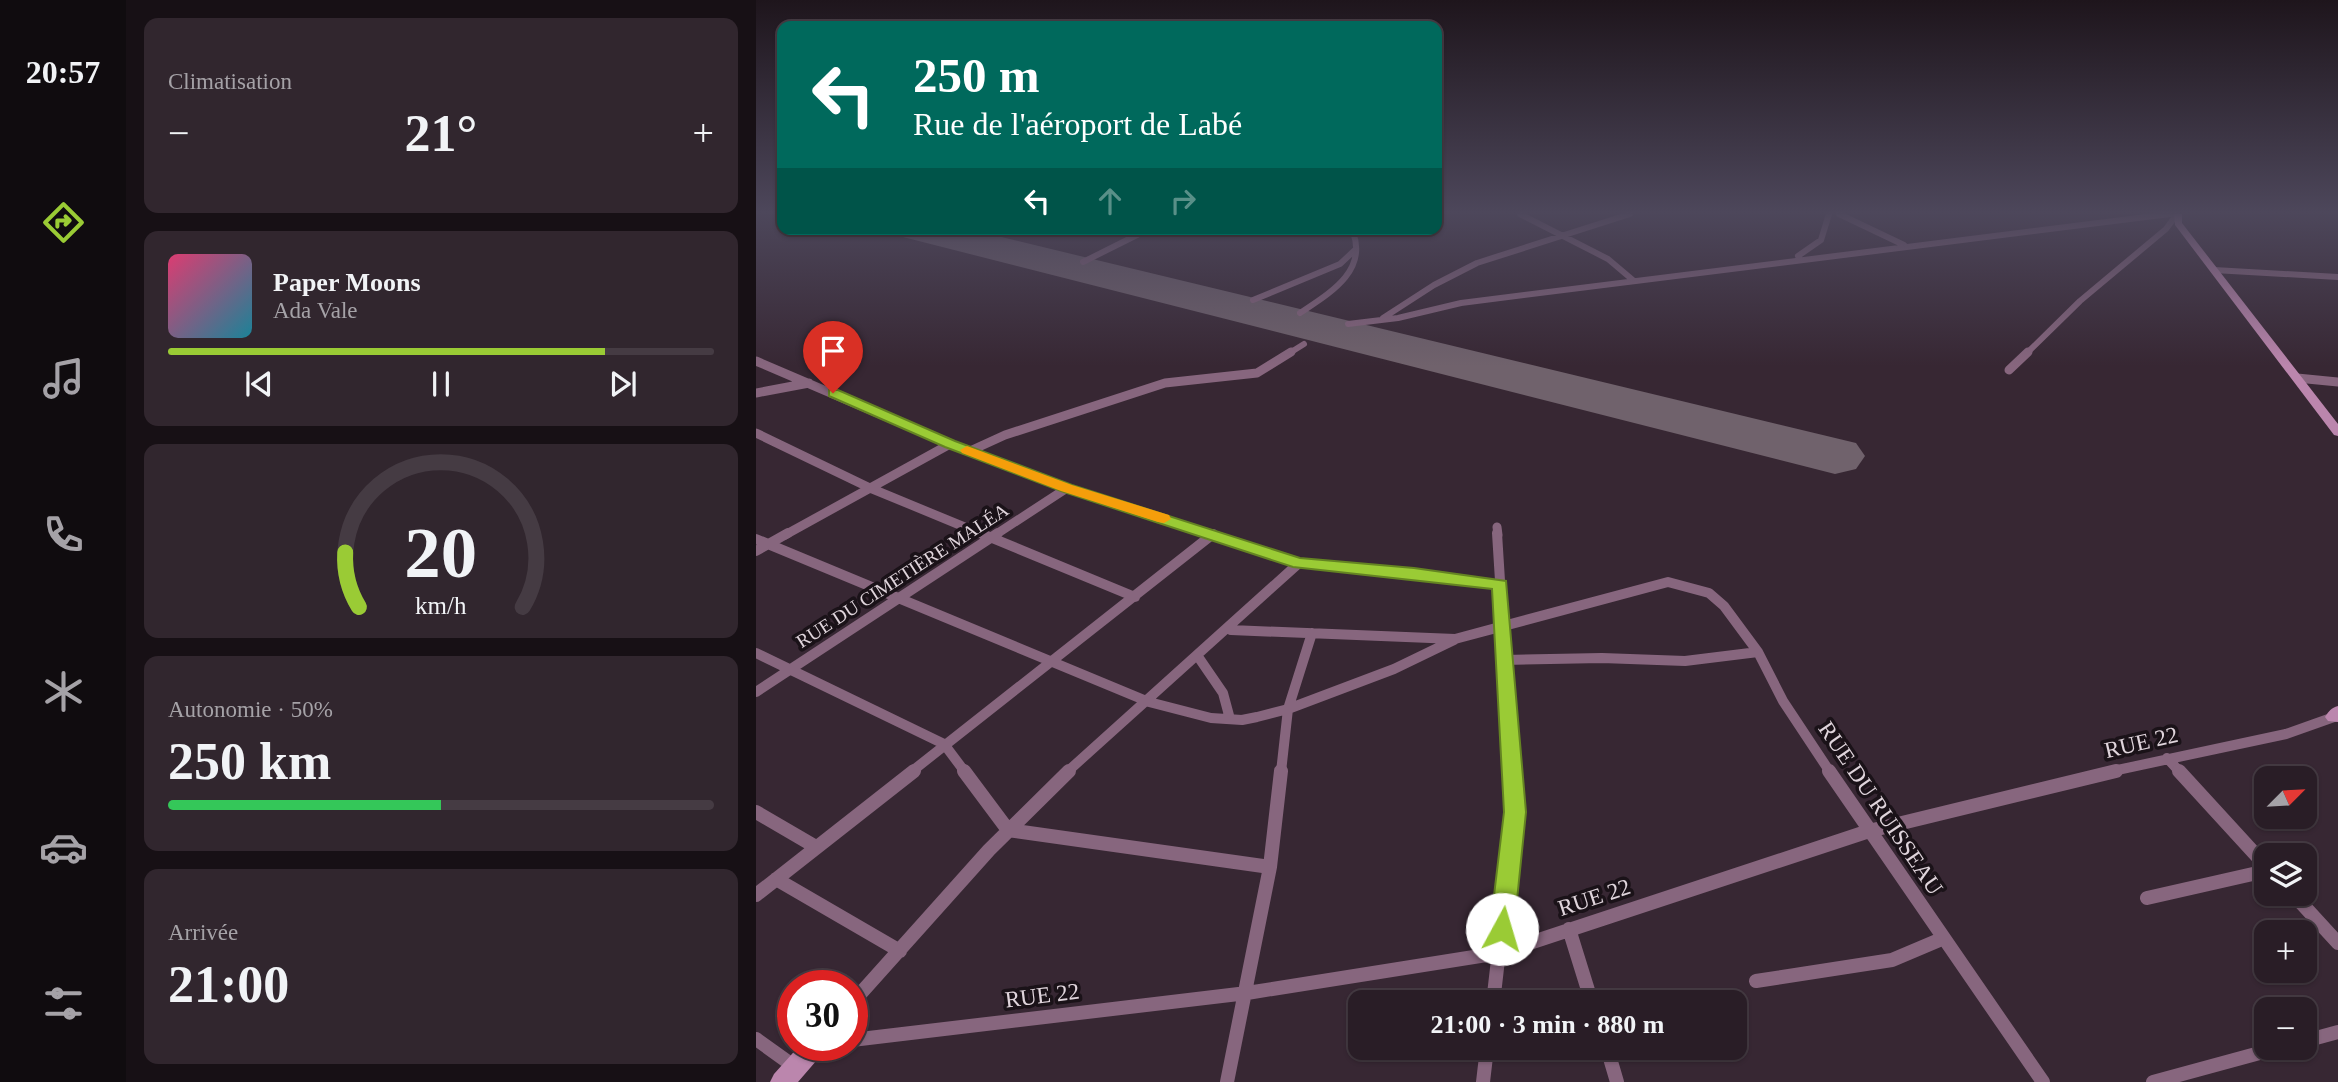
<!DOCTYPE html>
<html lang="fr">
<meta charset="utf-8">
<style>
:root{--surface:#291d26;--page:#31262e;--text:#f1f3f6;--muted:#a5a2a7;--line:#453b43;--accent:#9acb35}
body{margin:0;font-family:"Times New Roman",serif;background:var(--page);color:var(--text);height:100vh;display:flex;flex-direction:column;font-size:26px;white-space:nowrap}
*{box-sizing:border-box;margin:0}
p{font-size:23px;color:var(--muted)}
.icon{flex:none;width:38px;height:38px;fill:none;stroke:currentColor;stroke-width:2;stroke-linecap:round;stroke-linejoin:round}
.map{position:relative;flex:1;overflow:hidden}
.panel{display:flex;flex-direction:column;gap:18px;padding:18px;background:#171015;width:630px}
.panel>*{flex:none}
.guide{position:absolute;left:21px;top:21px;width:665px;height:214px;border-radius:14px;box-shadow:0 2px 5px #0004,0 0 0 2px var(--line);background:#00695c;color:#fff;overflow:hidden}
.needle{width:46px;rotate:66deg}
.tools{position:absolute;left:1498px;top:766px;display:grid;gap:14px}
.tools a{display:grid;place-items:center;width:63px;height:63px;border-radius:14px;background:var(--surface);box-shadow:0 2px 5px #0004,0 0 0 2px var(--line);font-size:35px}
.speed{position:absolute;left:21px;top:970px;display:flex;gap:14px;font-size:35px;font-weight:700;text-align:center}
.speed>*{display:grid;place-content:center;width:91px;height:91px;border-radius:50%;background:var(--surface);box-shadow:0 2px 5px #0004,0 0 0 2px var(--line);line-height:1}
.speed .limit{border:10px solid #d22;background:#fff;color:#111}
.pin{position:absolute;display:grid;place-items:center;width:60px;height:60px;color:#fff;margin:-72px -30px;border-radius:50% 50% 50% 0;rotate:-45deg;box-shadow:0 0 7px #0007}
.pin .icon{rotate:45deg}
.me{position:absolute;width:77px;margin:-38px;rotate:6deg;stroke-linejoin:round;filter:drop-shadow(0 0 5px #0008)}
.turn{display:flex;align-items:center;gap:24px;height:147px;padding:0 21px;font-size:32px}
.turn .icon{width:91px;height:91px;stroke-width:2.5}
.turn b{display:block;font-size:49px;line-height:60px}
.lanes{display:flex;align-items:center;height:66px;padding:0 21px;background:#0003;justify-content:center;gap:35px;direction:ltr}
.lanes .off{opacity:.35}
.big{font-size:52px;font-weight:700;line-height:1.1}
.panel .card{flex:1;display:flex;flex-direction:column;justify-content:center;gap:10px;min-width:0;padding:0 24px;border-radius:14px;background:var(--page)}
.panel .dial{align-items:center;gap:0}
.dial svg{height:182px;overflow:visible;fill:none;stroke:var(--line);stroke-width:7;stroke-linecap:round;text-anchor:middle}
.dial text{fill:var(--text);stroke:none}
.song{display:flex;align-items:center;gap:21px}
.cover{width:84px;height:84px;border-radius:10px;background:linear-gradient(135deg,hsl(340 70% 55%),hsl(190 70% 35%))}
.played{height:7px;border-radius:4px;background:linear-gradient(90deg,var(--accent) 80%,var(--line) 80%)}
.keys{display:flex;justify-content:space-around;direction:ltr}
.heat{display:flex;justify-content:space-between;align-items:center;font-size:38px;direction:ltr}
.charge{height:10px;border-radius:5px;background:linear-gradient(90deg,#34c759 50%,var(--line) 0)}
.trip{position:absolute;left:592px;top:990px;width:399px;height:70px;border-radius:14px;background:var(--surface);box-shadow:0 2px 5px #0004,0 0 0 2px var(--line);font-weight:700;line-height:70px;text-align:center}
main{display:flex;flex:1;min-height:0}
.dock{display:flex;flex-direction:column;width:126px;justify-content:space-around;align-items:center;background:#100c0f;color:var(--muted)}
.dock .icon{width:49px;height:49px}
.dock .on{color:var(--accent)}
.dock b{font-size:32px;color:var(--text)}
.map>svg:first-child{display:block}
</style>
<main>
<nav class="dock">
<b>20:57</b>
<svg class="icon on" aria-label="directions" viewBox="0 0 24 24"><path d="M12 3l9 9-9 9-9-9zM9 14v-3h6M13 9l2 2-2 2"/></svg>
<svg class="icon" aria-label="music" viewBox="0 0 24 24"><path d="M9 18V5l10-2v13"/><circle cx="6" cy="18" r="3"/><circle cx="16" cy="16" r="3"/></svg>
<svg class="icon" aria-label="phone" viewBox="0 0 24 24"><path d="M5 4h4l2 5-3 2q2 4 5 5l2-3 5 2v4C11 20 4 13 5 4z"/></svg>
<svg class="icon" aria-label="climate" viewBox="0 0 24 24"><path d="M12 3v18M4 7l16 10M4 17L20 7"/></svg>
<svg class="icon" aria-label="car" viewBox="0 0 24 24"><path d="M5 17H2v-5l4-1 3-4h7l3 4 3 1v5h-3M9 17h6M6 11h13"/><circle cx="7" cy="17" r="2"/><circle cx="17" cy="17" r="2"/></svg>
<svg class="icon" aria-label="filters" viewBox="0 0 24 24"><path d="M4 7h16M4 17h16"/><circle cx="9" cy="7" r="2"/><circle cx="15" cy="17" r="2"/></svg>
</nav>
<section class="panel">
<div class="card"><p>Climatisation</p>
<div class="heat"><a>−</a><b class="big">21°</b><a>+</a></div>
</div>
<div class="card">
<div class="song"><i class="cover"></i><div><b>Paper Moons</b><p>Ada Vale</p></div></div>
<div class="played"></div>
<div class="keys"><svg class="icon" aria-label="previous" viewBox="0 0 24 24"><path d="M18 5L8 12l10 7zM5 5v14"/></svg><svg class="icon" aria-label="pause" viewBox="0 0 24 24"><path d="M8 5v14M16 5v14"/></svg><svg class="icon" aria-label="next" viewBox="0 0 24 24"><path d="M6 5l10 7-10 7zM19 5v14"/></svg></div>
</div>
<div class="card dial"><svg viewBox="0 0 100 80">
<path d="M14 69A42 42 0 1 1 86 69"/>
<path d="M14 69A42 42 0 0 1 8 45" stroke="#9acb35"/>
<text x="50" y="56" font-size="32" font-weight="700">20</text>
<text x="50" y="72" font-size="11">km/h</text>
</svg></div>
<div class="card"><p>Autonomie · 50%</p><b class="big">250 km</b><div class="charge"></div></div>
<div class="card"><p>Arrivée</p><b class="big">21:00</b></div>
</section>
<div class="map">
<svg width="1582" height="1082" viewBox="0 0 1582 1082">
<rect width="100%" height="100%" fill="#372733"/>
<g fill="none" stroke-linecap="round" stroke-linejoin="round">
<!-- runway -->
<path fill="#70626c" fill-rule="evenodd" d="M141 229H212L1100 443 1109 456 1100 469 1079 474 147 237Z"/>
</g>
<!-- building -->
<path fill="#7c4070" stroke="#8c5781" stroke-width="2" d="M679 990 684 1003H657L656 1000Z"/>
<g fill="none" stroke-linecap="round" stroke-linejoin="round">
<!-- street-far3 -->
<path stroke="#87667e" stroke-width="6" d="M764 214 852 259 878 281
M1083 214 1148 245
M1042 256 1065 240 1073 214
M327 262 393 229
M1458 270 1582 277
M497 300 584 264 600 249
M544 313C572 294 612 272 597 232L602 229
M627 318 678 285 721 263 874 214
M592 324 642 318 705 303 1414 214
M532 354 548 344
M1270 354 1324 301 1410 229 1421 214"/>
<!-- street-far2 -->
<path stroke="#87667e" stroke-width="9" d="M0 361 194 444 311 488 456 535
M1253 370 1272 352
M1541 378 1582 382
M0 393 53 383
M0 433 114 488 228 535
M214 451 249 435 409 383 501 373 535 352
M741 527 742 535
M29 535 194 444
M239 535 311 488"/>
<!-- street-far1 -->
<path stroke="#87667e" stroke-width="10" d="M224 533 379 597
M451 533 543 563 658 573 745 585
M741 533 756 772
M0 539 393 702 455 718 486 720 501 717 532 709 638 669 698 640
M0 551 32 533
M475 630 699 639 912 582 953 593 968 606 1002 652 1027 701 1074 772
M0 653 188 744 209 772
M443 658 467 693 474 719
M749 660 846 658 929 661 1002 652
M0 692 242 533
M1411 758 1424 772
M155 772 457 534
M311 772 543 563
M525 772 532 709 556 633
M1352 772 1530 734 1578 717"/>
<!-- street -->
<path stroke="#87667e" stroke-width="14" d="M208 771 252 830 514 867
M1073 771 1287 1082
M1423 771 1510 866
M0 812 60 847
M20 879 144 951
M1537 894 1582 943
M0 895 158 771
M1391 898 1510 871
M813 929 836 1003
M1000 981 1136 960 1188 938
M96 1003 233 850 313 771
M737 1003 759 812 756 771
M0 1039 39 1067
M96 1040 491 993 743 953 1113 831 1360 771
M1549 1041 1582 1032
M851 1048 861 1082
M471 1082 514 867 525 771
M727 1082 731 1048
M1397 1082 1522 1048"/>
<!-- secondary -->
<path fill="#bb86ad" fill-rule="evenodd" d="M1418 214H1426V223L1582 424V436L1578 435 1419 225Z
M1582 706V722L1572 721 1569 717C1573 711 1575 708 1582 706Z
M44 1045H71L67 1053 42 1082H14L18 1074Z"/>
</g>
<!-- sky -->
<linearGradient id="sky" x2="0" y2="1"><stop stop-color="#1e151c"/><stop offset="0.58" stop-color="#4d475b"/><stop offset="1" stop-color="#4d475b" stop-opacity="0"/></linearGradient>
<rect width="1582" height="366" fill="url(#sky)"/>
<!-- route -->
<path fill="#9acb35" stroke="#648422" stroke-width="2" d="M73 390H82L199 441 316 485 544 558 658 568 750 581 770 812 758 929 754 937 746 940 738 937 734 929 748 812 736 589 537 567 305 491 189 447 73 396Z"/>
<!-- slow -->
<path fill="#f59e0b" d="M211 446 316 485 413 515 415 519 408 523 402 522 305 491 206 453 204 450Z"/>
<g text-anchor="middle" stroke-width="7" stroke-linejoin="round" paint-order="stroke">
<!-- street labels -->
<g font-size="19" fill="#e0d5dc" stroke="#1a1218">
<text transform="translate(146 575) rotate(-33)" y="7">RUE DU CIMETIÈRE MALÉA</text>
</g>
<!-- near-street labels -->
<g font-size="23" fill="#e0d5dc" stroke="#1a1218">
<text transform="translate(1385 742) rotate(-13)" y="8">RUE 22</text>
<text transform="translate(1125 808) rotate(56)" y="8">RUE DU RUISSEAU</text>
<text transform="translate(838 897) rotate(-18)" y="8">RUE 22</text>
<text transform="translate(286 995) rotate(-7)" y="8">RUE 22</text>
</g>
</g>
</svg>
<div class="tools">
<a><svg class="needle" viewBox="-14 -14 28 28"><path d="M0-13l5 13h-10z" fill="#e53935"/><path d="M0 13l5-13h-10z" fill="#a5a2a7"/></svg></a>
<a><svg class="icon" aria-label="layers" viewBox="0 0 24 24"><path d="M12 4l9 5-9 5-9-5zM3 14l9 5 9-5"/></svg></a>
<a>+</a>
<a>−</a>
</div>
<div class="speed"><div class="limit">30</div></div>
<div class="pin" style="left:77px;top:393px;background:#d93025"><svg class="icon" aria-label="arrive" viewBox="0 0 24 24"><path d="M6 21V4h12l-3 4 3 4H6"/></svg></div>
<svg class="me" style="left:746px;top:929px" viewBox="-20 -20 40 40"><circle r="19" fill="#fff"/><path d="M0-13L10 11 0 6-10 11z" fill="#9acb35"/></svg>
<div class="trip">21:00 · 3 min · 880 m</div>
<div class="guide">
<div class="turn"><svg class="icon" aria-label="left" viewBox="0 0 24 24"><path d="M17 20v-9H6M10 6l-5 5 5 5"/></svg><div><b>250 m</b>Rue de l'aéroport de Labé</div></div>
<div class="lanes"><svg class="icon" aria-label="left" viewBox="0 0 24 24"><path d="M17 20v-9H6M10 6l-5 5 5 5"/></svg><svg class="icon off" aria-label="ahead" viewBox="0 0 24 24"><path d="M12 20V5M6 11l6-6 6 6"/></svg><svg class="icon off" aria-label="right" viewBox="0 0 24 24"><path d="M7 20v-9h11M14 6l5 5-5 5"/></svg></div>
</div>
</div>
</main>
